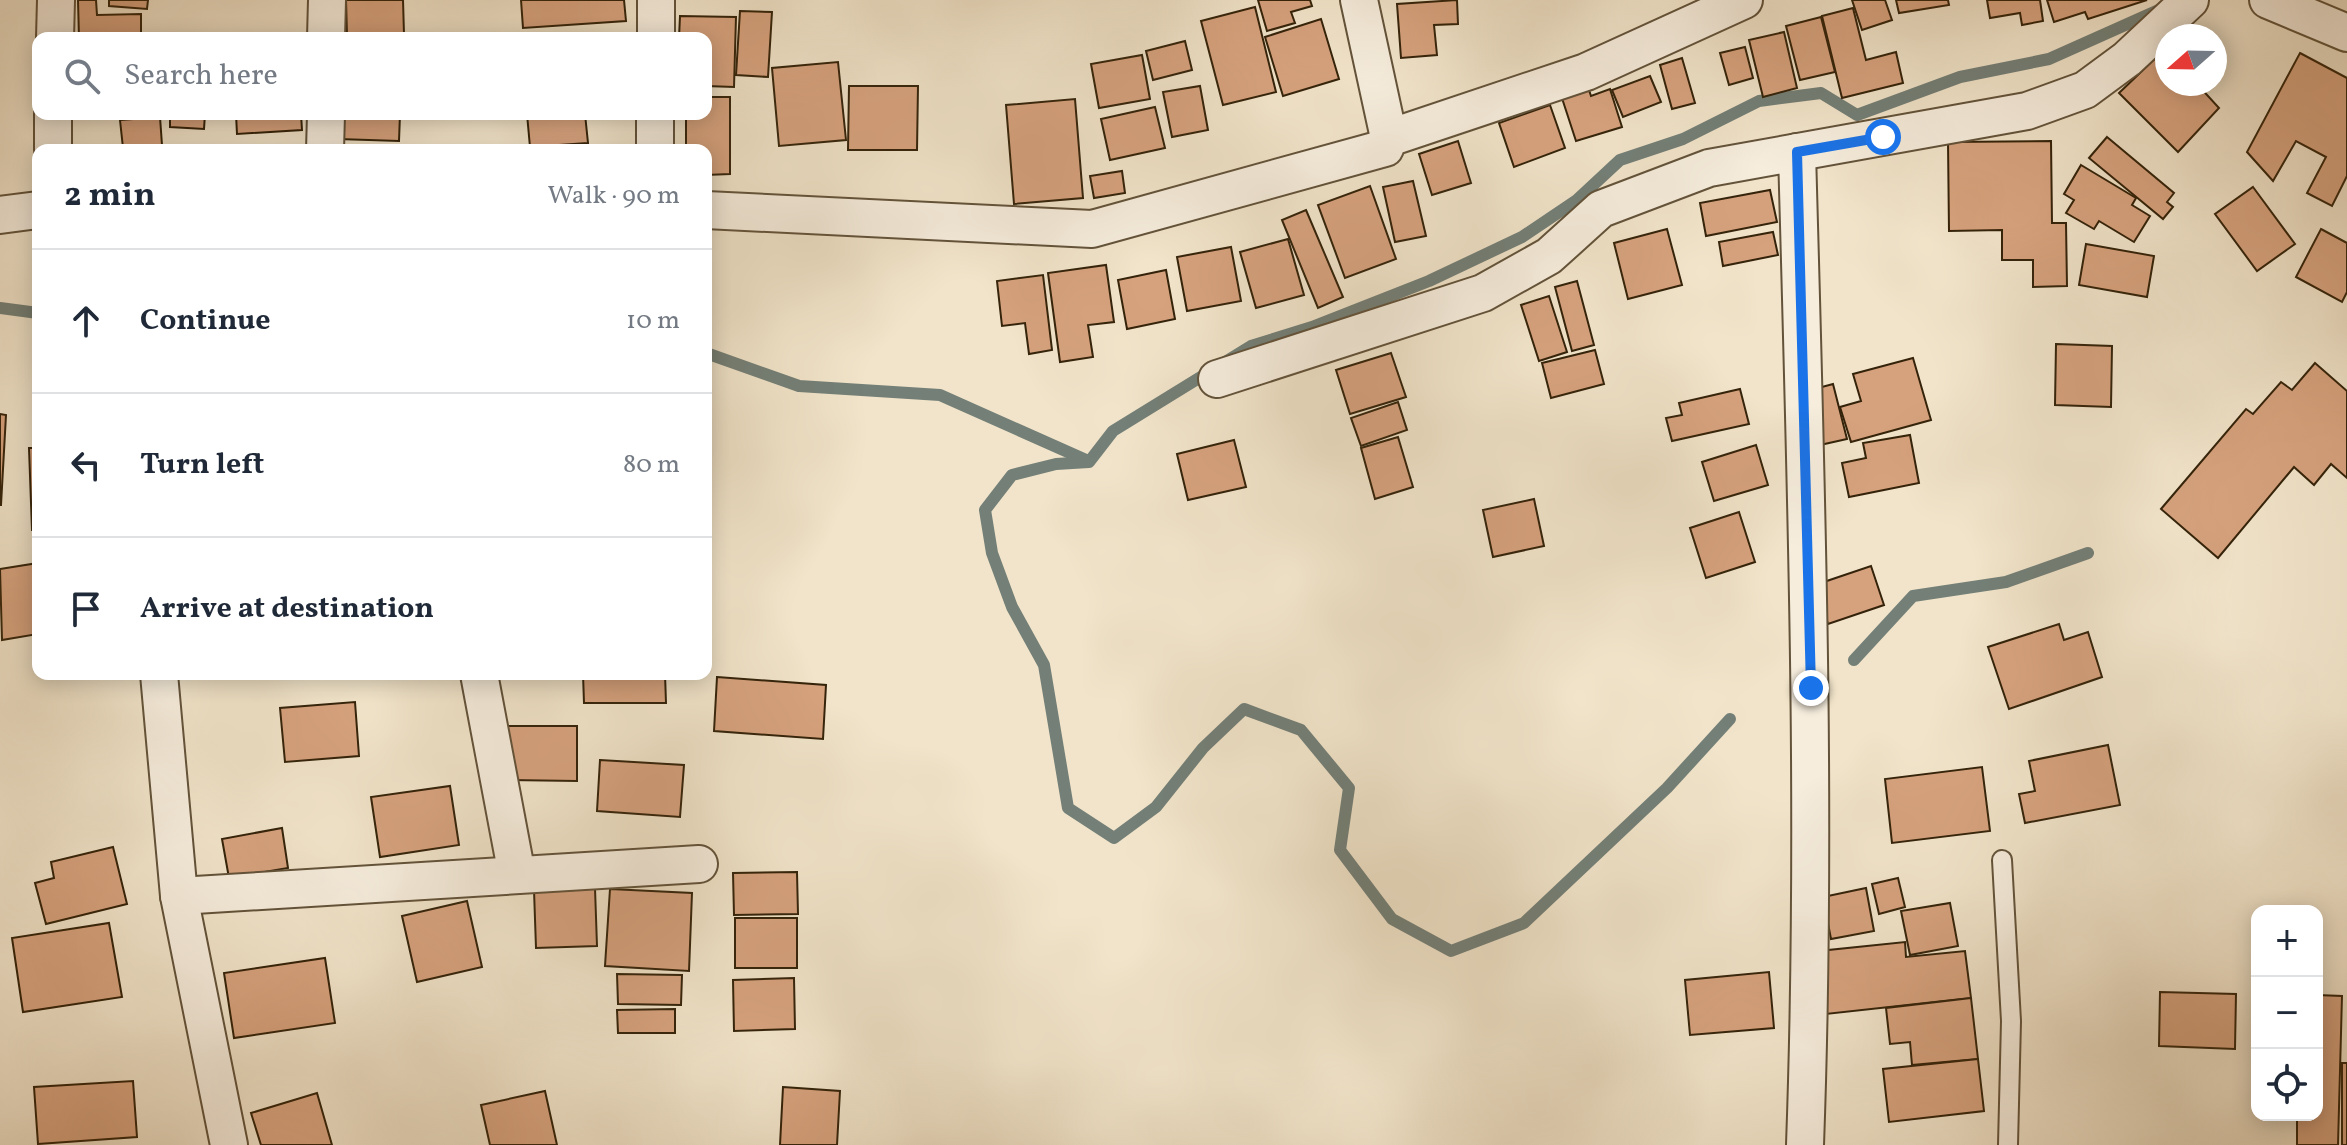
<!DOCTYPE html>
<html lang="en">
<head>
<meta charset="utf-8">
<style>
  :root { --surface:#fff; --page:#f6f6f7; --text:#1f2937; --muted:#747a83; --line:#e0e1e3 }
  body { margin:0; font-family:Vollkorn,serif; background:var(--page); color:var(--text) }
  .controls { position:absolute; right:24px; bottom:24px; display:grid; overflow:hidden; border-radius:16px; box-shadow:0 4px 20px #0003 }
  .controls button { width:72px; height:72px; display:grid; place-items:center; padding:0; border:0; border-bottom:2px solid var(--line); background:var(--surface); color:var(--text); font:40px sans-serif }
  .compass { position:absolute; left:2155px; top:24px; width:72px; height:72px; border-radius:50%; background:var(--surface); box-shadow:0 4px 20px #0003; rotate:250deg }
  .stop { position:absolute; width:24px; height:24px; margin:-18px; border:6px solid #1a73e8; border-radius:50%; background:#fff }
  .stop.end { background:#1a73e8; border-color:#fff; box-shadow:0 2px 8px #0008 }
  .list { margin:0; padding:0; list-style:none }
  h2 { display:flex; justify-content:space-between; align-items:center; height:104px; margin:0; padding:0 32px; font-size:34px }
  h2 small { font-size:26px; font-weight:400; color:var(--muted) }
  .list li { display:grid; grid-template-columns:52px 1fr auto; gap:24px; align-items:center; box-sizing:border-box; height:144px; padding:0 32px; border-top:2px solid var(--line) }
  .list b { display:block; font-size:30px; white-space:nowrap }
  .list em { font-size:26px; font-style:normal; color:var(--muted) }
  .icon { flex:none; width:44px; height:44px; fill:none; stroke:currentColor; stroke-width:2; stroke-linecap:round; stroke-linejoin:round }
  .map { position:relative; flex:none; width:2347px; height:1145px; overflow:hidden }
  .search { position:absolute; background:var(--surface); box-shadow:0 4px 20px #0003; left:32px; top:32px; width:680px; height:88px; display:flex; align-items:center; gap:20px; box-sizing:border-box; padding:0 28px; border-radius:16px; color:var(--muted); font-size:30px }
  .panel { position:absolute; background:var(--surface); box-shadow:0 4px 20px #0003; left:32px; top:144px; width:680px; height:536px; border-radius:16px }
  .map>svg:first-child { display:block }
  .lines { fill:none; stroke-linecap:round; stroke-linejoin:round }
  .stream { stroke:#737f77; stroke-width:12 }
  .building { fill:#d6a27e; stroke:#34230a; stroke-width:2 }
  .lane-casing { stroke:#63533a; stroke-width:22 }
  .street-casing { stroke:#63533a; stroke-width:40 }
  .lane { stroke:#f6eddd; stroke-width:18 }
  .street { stroke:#f6eddd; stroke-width:36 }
  .route { stroke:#1a73e8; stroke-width:10 }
</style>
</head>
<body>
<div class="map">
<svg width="2347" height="1145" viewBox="0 0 2347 1145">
  <rect width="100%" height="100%" fill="#f1e4ca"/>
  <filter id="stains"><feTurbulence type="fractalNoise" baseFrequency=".0025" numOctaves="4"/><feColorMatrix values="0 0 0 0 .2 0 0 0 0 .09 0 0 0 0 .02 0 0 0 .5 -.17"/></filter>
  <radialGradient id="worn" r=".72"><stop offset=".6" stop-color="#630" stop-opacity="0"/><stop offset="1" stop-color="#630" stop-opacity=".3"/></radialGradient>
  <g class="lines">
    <g class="stream">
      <path d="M0 308 38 313"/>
      <path d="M706 353 799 386 940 395 1086 460"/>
      <path d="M1854 660 1913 596 2006 582 2088 553"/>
      <path d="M1730 719 1667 788 1524 923 1451 951 1392 919 1340 850 1349 788 1301 730 1244 709 1203 748 1156 807 1114 838 1068 808 1044 665 1012 607 992 553 985 510 1012 475 1056 464 1089 462 1113 431 1251 346 1312 327 1429 281 1522 237 1577 200 1620 160 1683 139 1759 101 1821 93 1857 115 1960 77 2049 59 2161 9"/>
    </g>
  </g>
  <g class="building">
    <path d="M78 0H96L97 15 141 14V38H79Z"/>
    <path d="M109 0H148L147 9 109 6Z"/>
    <path d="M346 0H403L404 34 347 36Z"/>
    <path d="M521 0H624L626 21 523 28Z"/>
    <path d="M1258 0H1310L1312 6 1291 12 1295 23 1267 31Z"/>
    <path d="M1457 0 1458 24 1434 25 1437 55 1401 58 1397 4Z"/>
    <path d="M1852 0H1885L1892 20 1862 30Z"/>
    <path d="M1896 0H1948L1949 5 1899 13Z"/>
    <path d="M1987 0H2040L2043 21 2022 25 2020 13 1990 18Z"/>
    <path d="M2047 0H2147L2088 19 2085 12 2054 22Z"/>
    <path d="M1255 7 1276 92 1223 105 1201 21Z"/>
    <path d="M1853 8 1866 60 1896 52 1903 83 1842 98 1822 16Z"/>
    <path d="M740 11 772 12 768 77 736 75Z"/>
    <path d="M680 16 736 17 734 87 706 86V38H679Z"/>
    <path d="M1821 17 1835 72 1800 80 1786 26Z"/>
    <path d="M1321 19 1339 79 1283 96 1265 37Z"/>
    <path d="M1784 32 1797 88 1763 97 1749 40Z"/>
    <path d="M1185 41 1192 70 1153 80 1146 51Z"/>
    <path d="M1745 47 1753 78 1729 85 1720 53Z"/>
    <path d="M2164 50 2167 84H2197L2219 108 2178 152 2119 93Z"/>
    <path d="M2300 53 2347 78V176L2332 206 2307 193 2326 157 2296 141 2273 181 2247 152Z"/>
    <path d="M1142 55 1150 99 1099 108 1091 64Z"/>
    <path d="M1682 58 1695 103 1672 109 1660 65Z"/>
    <path d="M838 62 846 140 779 146 772 68Z"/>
    <path d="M1650 76 1661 102 1623 117 1612 90Z"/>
    <path d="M1586 81 1591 96 1610 89 1622 127 1576 141 1559 89Z"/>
    <path d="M849 86H918L917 150H848Z"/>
    <path d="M1200 86 1208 130 1172 137 1163 92Z"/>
    <path d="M706 97H730V174L706 175V150H686V114H706Z"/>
    <path d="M1075 99 1083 198 1014 204 1006 105Z"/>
    <path d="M1550 105 1565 148 1514 167 1499 123Z"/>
    <path d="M1155 107 1165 148 1110 160 1101 119Z"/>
    <path d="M170 114H205L204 129 170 127Z"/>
    <path d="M236 114H301L302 130 237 134Z"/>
    <path d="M339 114H400L399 141 338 139Z"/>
    <path d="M527 114H585L588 143 530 147Z"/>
    <path d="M160 117 162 145 123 148 120 120Z"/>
    <path d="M2107 137 2174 193 2167 202 2173 207 2163 219 2089 158Z"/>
    <path d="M1458 141 1471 183 1432 195 1419 154Z"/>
    <path d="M2051 141 2052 223H2066L2067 286 2033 287V260H2002V230L1949 231 1948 142Z"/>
    <path d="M2081 165 2136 198 2132 205 2150 216 2134 242 2099 221 2094 229 2066 213 2074 200 2064 194Z"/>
    <path d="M1122 171 1125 193 1094 198 1090 176Z"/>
    <path d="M1413 181 1426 236 1395 242 1383 187Z"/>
    <path d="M1370 186 1396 259 1345 278 1318 205Z"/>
    <path d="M2253 187 2295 244 2257 271 2215 214Z"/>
    <path d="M1770 190 1777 222 1706 236 1700 203Z"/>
    <path d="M1306 210 1343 297 1318 308 1282 220Z"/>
    <path d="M1667 229 1682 285 1628 299 1614 243Z"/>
    <path d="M2321 229 2347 243V292L2342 302 2296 277Z"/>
    <path d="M1773 232 1778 255 1723 266 1719 242Z"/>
    <path d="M1288 239 1304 295 1256 308 1240 252Z"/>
    <path d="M2086 244 2154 256 2147 297 2079 285Z"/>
    <path d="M1231 247 1241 301 1187 311 1177 257Z"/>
    <path d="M1106 265 1114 322 1088 325 1093 357 1060 362 1048 273Z"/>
    <path d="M1166 270 1175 319 1127 329 1118 280Z"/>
    <path d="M1043 275 1052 350 1029 354 1025 323 1002 326 997 281Z"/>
    <path d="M1577 281 1594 345 1572 351 1555 287Z"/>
    <path d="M1549 296 1567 352 1539 361 1521 305Z"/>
    <path d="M2056 344 2112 346 2111 407 2055 405Z"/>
    <path d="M1595 350 1604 384 1551 398 1542 363Z"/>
    <path d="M1391 353 1406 397 1350 414 1336 370Z"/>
    <path d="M1913 358 1931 420 1851 442 1840 407 1861 401 1853 374Z"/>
    <path d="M2315 363 2347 391V478L2331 464 2314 485 2294 467 2218 558 2161 509 2246 409 2253 414 2281 382 2292 390Z"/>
    <path d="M1833 384 1847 439 1820 445 1807 391Z"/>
    <path d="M1740 389 1749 424 1672 441 1666 418 1682 415 1679 403Z"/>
    <path d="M1398 402 1407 430 1361 446 1351 418Z"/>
    <path d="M0 414 6 415 1 505H0Z"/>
    <path d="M1910 435 1919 483 1849 497 1842 463 1866 458 1863 443Z"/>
    <path d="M1398 437 1413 487 1375 499 1361 448Z"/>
    <path d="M1234 440 1246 487 1188 500 1177 454Z"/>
    <path d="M1756 445 1768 485 1714 501 1702 462Z"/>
    <path d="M29 448H38V530H32Z"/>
    <path d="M1534 499 1544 546 1493 557 1483 510Z"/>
    <path d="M1739 512 1755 562 1706 578 1690 528Z"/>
    <path d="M38 563V634L2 640 0 569Z"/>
    <path d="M1871 566 1884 605 1828 624 1815 585Z"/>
    <path d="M2059 624 2064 640 2088 632 2102 677 2009 709 1988 647Z"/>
    <path d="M583 674H665L666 703H584Z"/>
    <path d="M717 677 826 685 823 739 714 731Z"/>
    <path d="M355 702 359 756 285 762 280 708Z"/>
    <path d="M507 726H577V781L507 780Z"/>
    <path d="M2108 745 2120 805 2025 823 2019 794 2035 791 2029 761Z"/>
    <path d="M600 760 684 765 680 817 597 811Z"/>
    <path d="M1982 767 1990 831 1892 843 1885 779Z"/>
    <path d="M450 786 459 845 380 857 371 797Z"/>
    <path d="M282 828 288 868 229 878 222 839Z"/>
    <path d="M113 847 127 904 46 924 35 883 54 878 51 862Z"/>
    <path d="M797 872 798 914 734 915 733 873Z"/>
    <path d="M1898 878 1905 907 1879 914 1872 884Z"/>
    <path d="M595 888 597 946 536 948 534 890Z"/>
    <path d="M1866 888 1874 931 1831 939 1823 897Z"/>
    <path d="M610 889 692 893 689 971 605 966Z"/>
    <path d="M467 901 482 967 417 982 402 916Z"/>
    <path d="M1950 903 1958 946 1910 955 1901 911Z"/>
    <rect x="735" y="918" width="62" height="50"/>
    <path d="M109 923 122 997 23 1012 12 938Z"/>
    <path d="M1905 942 1906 957 1965 951 1971 998 1826 1014 1819 951Z"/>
    <path d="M325 958 335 1023 234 1038 224 973Z"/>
    <path d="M1769 972 1774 1028 1690 1035 1685 980Z"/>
    <path d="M617 974 682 975 681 1005 618 1004Z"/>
    <path d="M794 978 795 1029 734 1031 733 980Z"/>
    <path d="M2160 992 2236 994 2235 1049 2159 1046Z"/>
    <path d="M2317 995 2342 996 2338 1145H2297V1115H2317Z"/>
    <path d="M1971 998 1978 1059 1912 1065 1910 1042 1890 1044 1886 1008Z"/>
    <path d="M675 1009V1033H618L617 1010Z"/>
    <path d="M1978 1059 1984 1111 1889 1122 1883 1069Z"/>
    <rect x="2342" y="1063" width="5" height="82"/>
    <path d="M133 1081 137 1137 38 1144 34 1087Z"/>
    <path d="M783 1087 840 1091 837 1145H780Z"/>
    <path d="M545 1091 557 1145H490L481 1105Z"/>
    <path d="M317 1093 332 1145H261L251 1113Z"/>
  </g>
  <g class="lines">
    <g class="lane-casing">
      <path id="lane" d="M2002 860 2011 1021 2008 1145"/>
    </g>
    <g class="street-casing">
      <g id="street">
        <path d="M1359 0 1389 138"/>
        <path d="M2268 0 2347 33"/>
        <path d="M55 38 56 0"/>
        <path d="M326 38 327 0"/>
        <path d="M656 38V0"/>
        <path d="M53 150V114"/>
        <path d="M325 150 326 114"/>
        <path d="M655 150V114"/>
        <path d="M1797 152C1806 483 1817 814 1805 1145"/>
        <path d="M706 210 1092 229 1385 148 1389 138 1586 72 1744 0"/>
        <path d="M0 215 38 210"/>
        <path d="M1217 379 1483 293 1549 256 1601 209 1709 168 2027 111 2085 90 2127 59 2190 0"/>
        <path d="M159 674 179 896 229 1145"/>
        <path d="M479 674 517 875"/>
        <path d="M179 896 699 864"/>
      </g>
    </g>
    <use href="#lane" class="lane"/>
    <use href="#street" class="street"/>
  </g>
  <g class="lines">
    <path class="route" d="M1811 688 1797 152 1883 137"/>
  </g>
  <rect width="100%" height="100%" filter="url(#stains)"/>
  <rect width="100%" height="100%" fill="url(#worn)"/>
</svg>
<div class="controls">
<button>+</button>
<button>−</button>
<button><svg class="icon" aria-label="locate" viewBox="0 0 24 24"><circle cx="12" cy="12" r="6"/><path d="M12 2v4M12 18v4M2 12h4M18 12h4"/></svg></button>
</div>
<svg class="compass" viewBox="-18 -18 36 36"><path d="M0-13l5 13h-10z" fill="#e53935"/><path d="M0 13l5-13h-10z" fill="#747a83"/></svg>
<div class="stop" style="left:1883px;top:137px"></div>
<div class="stop end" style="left:1811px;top:688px"></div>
<div class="search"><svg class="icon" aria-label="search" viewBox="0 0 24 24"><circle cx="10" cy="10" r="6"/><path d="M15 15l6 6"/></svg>Search here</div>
<section class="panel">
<h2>2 min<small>Walk · 90 m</small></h2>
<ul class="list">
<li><svg class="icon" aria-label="ahead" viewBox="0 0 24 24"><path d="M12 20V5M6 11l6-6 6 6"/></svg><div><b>Continue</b></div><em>10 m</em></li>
<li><svg class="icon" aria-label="left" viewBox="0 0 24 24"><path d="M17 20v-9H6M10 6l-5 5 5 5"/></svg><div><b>Turn left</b></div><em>80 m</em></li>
<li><svg class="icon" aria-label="arrive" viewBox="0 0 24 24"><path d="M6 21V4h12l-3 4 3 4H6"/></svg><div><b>Arrive at destination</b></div></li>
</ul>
</section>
</div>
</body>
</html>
